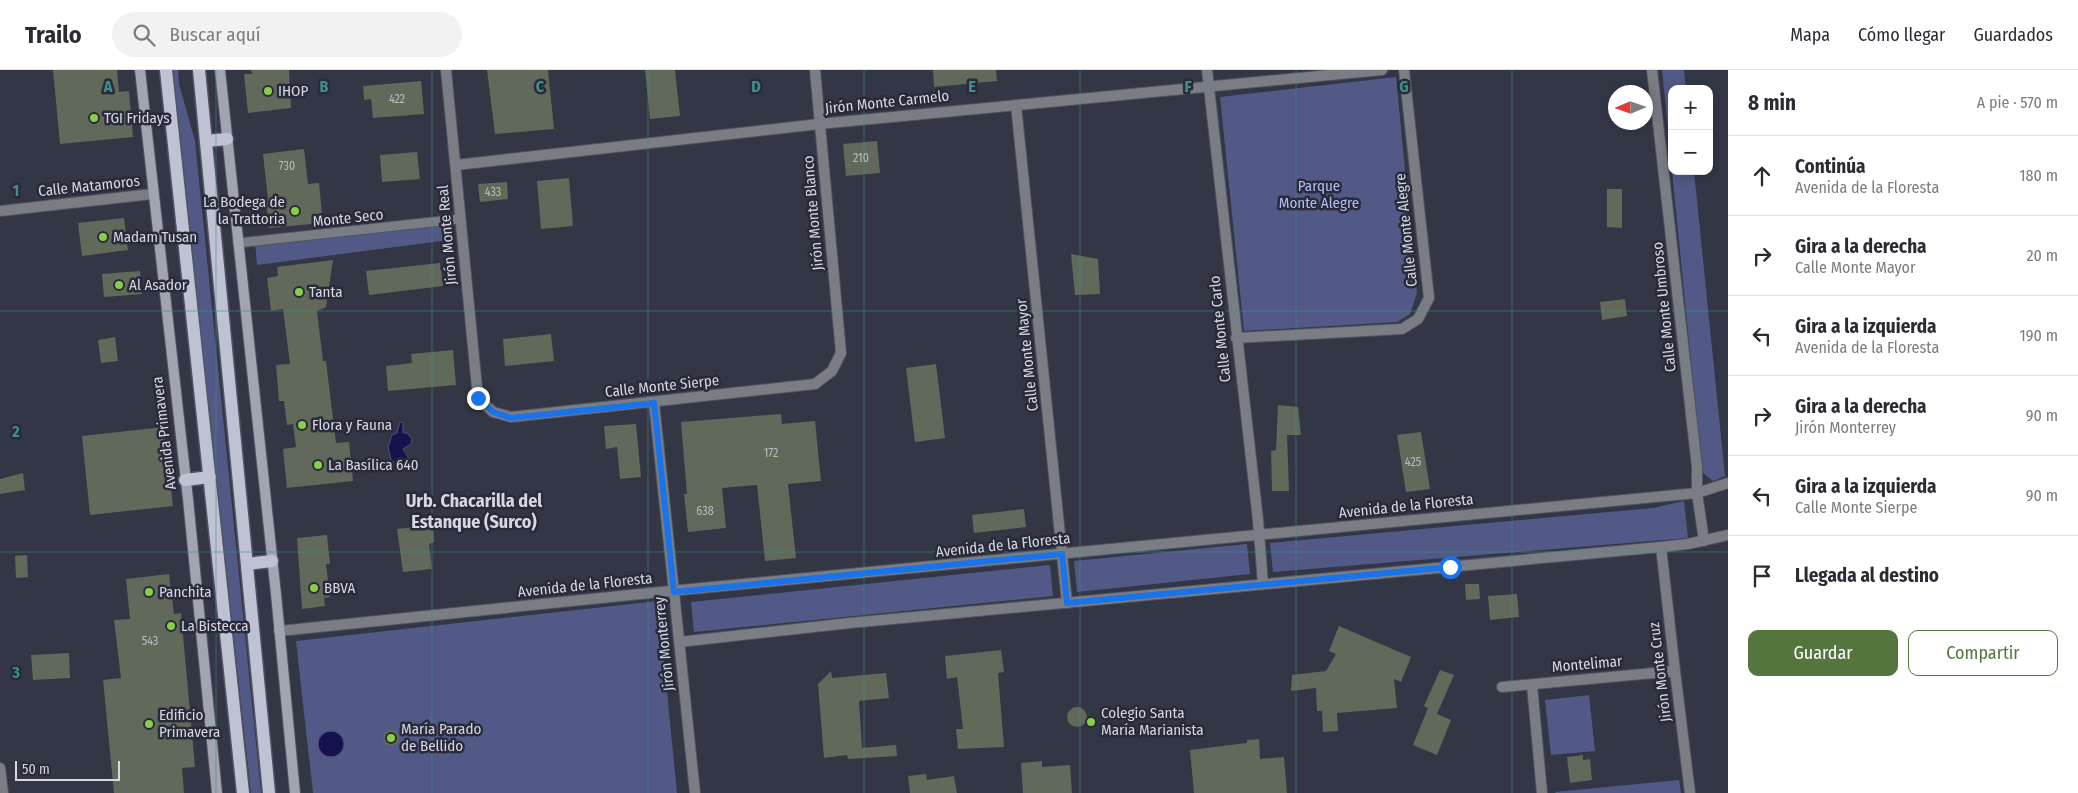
<!DOCTYPE html>
<html lang="es">
<head>
<meta charset="utf-8">
<style>
  :root { --surface:#fff; --page:#f2f2f3; --text:#2b2b33; --muted:#7c7c81; --line:#e1e1e2; --accent:#54753d }
  body { margin:0; font-family:"Fira Sans Condensed",sans-serif; background:var(--page); color:var(--text) }
  .controls { position:absolute; right:15px; top:15px; display:grid; overflow:hidden; border-radius:10px; box-shadow:0 2px 12px #0003 }
  .controls button { width:45px; height:45px; display:grid; place-items:center; padding:0; border:0; border-bottom:1px solid var(--line); background:var(--surface); color:var(--text); font:25px sans-serif }
  .compass { position:absolute; left:1608px; top:15px; width:45px; height:45px; border-radius:50%; background:var(--surface); box-shadow:0 2px 12px #0003; rotate:268deg }
  .scale { position:absolute; left:15px; bottom:12px; width:105px; box-sizing:border-box; padding-left:5px; border:2px solid #d5d7e1; border-top:0; font-size:14px; line-height:18px; white-space:nowrap; color:#d5d7e1; -webkit-text-stroke:4px #292b3a; paint-order:stroke }
  .stop { position:absolute; width:15px; height:15px; margin:-11px; border:4px solid #1a73e8; border-radius:50%; background:#fff }
  .stop.end { background:#1a73e8; border-color:#fff; box-shadow:0 1px 5px #0008 }
  .list { margin:0; padding:0; list-style:none }
  h2 { display:flex; justify-content:space-between; align-items:center; height:65px; margin:0; padding:0 20px; font-size:21px }
  h2 small { font-size:16px; font-weight:400; color:var(--muted) }
  .list li { display:grid; grid-template-columns:32px 1fr auto; gap:15px; align-items:center; box-sizing:border-box; height:80px; padding:0 20px; border-top:1px solid var(--line) }
  .list b { display:block; font-size:19px; white-space:nowrap }
  .list p { margin:0; font-size:16px; white-space:nowrap; color:var(--muted) }
  .list em { font-size:16px; font-style:normal; color:var(--muted) }
  .actions { display:flex; gap:10px; padding:15px 20px }
  .actions a { flex:1; padding:11px 0; border:1px solid var(--accent); border-radius:10px; text-align:center; font-size:18px; color:var(--accent) }
  .actions .main { background:var(--accent); color:#fff }
  .icon { flex:none; width:28px; height:28px; fill:none; stroke:currentColor; stroke-width:2; stroke-linecap:round; stroke-linejoin:round }
  .map { position:relative; flex:none; width:1728px; height:723px; overflow:hidden }
  header { display:flex; align-items:center; gap:30px; box-sizing:border-box; height:70px; padding:0 25px; background:var(--surface); border-bottom:1px solid var(--line) }
  header strong { font-size:24px }
  nav { display:flex; gap:28px; margin-inline-start:auto; font-size:18px }
  .search { width:350px; height:45px; background:var(--page); display:flex; align-items:center; gap:12px; box-sizing:border-box; padding:0 18px; border-radius:28px; color:var(--muted); font-size:19px }
  main { display:flex }
  aside { flex:1; background:var(--surface) }
  .map>svg:first-child { display:block }
  .green { fill:#525987 }
  .water { fill:#15134e; stroke:#4f4e7a }
  .building { fill:#60695a }
  .lines { fill:none; stroke-linecap:round; stroke-linejoin:round }
  .pedestrian-casing { stroke:#505361; stroke-width:11 }
  .minor-casing { stroke:#505361; stroke-width:12 }
  .tertiary-casing { stroke:#505361; stroke-width:12 }
  .secondary-casing { stroke:#505361; stroke-width:12 }
  .primary-casing { stroke:#505361; stroke-width:15 }
  .pedestrian { stroke:#7b7d85; stroke-width:9 }
  .minor { stroke:#7b7d85; stroke-width:10 }
  .tertiary { stroke:#7b7d85; stroke-width:10 }
  .secondary { stroke:#a1a4b1; stroke-width:10 }
  .primary { stroke:#bfc2d2; stroke-width:12 }
  .route { stroke:#1a73e8; stroke-width:6 }
  .grid { fill:none; stroke:#408e8b; stroke-width:1; stroke-opacity:0.55 }
  .poi-dot { fill:#87cf4a; stroke:#292b3a; stroke-width:2 }
  .labels { text-anchor:middle; dominant-baseline:central; stroke-width:5; stroke-linejoin:round; paint-order:stroke }
  .number-label { font-size:12px; fill:#b8bcbf }
  .poi-label { font-size:15px; fill:#d5d7e1; stroke:#292b3a; text-anchor:start }
  .street-label { font-size:15px; fill:#d5d7e1; stroke:#292b3a }
  .park-label { font-size:15px; fill:#b2bdf5; stroke:#292b3a }
  .quarter-label { font-size:18px; font-weight:bold; fill:#d5d7e1; stroke:#292b3a }
  .grid-label { font-size:16px; text-anchor:middle; font-weight:bold; fill:#408e8b; stroke:#292b3a; stroke-width:5; stroke-linejoin:round; paint-order:stroke }
</style>
</head>
<body>
<header>
<strong>Trailo</strong>
<div class="search"><svg class="icon" aria-label="search" viewBox="0 0 24 24"><circle cx="10" cy="10" r="6"/><path d="M15 15l6 6"/></svg>Buscar aquí</div>
<nav><a>Mapa</a><a>Cómo llegar</a><a>Guardados</a></nav>
</header>
<main>
<div class="map">
<svg width="1728" height="723" viewBox="0 0 1728 723">
  <rect width="100%" height="100%" fill="#333645"/>
  <g class="green">
    <path d="M171 0H178L179 14 195 71 261 723H251Z"/>
    <path d="M1662 0H1684L1686 19H1672V98Z"/>
    <path d="M1396 7 1417 223 1410 244 1397 252 1244 261 1220 27Z"/>
    <path d="M1672 101H1694L1725 406 1713 411 1702 402Z"/>
    <path d="M446 147 449 170 257 195 255 171Z"/>
    <path d="M1684 431 1688 468 1273 502 1270 473 1653 438Z"/>
    <path d="M1247 474 1250 504 1077 522 1074 491Z"/>
    <path d="M1050 495 1053 526 694 562 691 532Z"/>
    <path d="M658 531 677 723H313L296 571Z"/>
    <path d="M1589 625 1595 681 1551 685 1545 630Z"/>
    <path d="M1679 710 1681 723H1556L1555 722Z"/>
  </g>
  <g class="water">
    <path d="M400 352 403 353V363H407L412 369 411 374 403 379 411 392 400 395 391 390 388 377 392 365 397 363Z"/>
    <circle cx="331" cy="674" r="13"/>
  </g>
  <g class="building">
    <path d="M53 0H117L119 22 129 21 133 67 60 74Z"/>
    <path d="M251 0H289L291 38 248 43 244 4H252Z"/>
    <path d="M487 0H548L554 59 495 64Z"/>
    <path d="M645 0H675L680 46 650 49Z"/>
    <path d="M933 0H996L997 11 934 17Z"/>
    <path d="M421 11 424 44 373 48 371 29 364 30 363 16Z"/>
    <path d="M877 71 880 103 846 106 843 74Z"/>
    <path d="M304 79 308 114 319 113 323 153 269 158 266 129H268L263 84Z"/>
    <path d="M417 82 420 109 382 112 380 85Z"/>
    <path d="M569 108 573 156 541 159 537 111Z"/>
    <path d="M507 112 508 129 480 132 478 114Z"/>
    <path d="M1607 119H1622V158L1607 157Z"/>
    <path d="M124 148 128 180 82 186 78 153Z"/>
    <path d="M1071 184 1098 189 1100 224 1075 225Z"/>
    <path d="M333 190 326 237 317 241 323 291H326L336 373 349 372 353 411 287 418 283 379 296 377 293 354 287 355 284 331H279L276 295 290 294 283 239 271 241 267 208 278 206 277 197Z"/>
    <path d="M440 193 443 216 369 225 366 201Z"/>
    <path d="M140 201 142 224 104 227 102 204Z"/>
    <path d="M1625 229 1627 246 1602 250 1600 232Z"/>
    <path d="M551 264 554 291 505 296 503 269Z"/>
    <path d="M115 267 118 291 101 293 98 270Z"/>
    <path d="M453 280 456 315 388 321 386 296 412 293 411 284Z"/>
    <path d="M936 294 945 368 915 372 906 298Z"/>
    <path d="M1278 335 1298 337 1301 365H1287L1289 421H1272L1271 381 1276 380Z"/>
    <path d="M781 344 782 354 815 351 821 411 788 414 796 488 765 491 757 415 722 418 726 458 688 462 684 424H687L681 352Z"/>
    <path d="M636 354 641 407 620 409 617 377 606 379 604 356Z"/>
    <path d="M164 357 173 436 90 445 82 366Z"/>
    <path d="M1421 362 1430 419 1406 422 1397 365Z"/>
    <path d="M23 403 25 420 0 424V409Z"/>
    <path d="M1024 439 1026 457 974 463 972 445Z"/>
    <path d="M433 455 434 472 429 474 432 499 403 502 397 459Z"/>
    <path d="M327 465 330 494H326L330 527 324 528 325 536 302 539 297 468Z"/>
    <path d="M27 485 28 507 16 508 15 486Z"/>
    <path d="M169 504 174 544 181 543 195 697 182 698 184 723H114L103 610 121 608 114 550 130 549 126 509Z"/>
    <path d="M1465 514H1479L1480 529 1466 530Z"/>
    <path d="M1517 524 1519 547 1490 550 1488 526Z"/>
    <path d="M1339 556 1411 587 1401 612 1394 609 1397 638 1337 643 1338 661 1323 662 1322 641H1317L1316 618 1291 621 1292 605 1326 601 1336 584 1329 581Z"/>
    <path d="M1001 580 1004 602 998 603 1004 677 958 679 956 659H963L957 607 947 609 945 586Z"/>
    <path d="M69 583 70 608 33 610 31 585Z"/>
    <path d="M1440 600 1454 605 1437 644 1451 650 1437 685 1413 675 1428 638 1424 636Z"/>
    <path d="M831 601 832 608 886 603 889 628 859 631 862 678 896 675 897 686 848 689 847 685 824 688 818 614Z"/>
    <circle cx="1077" cy="647" r="10"/>
    <circle cx="391" cy="668" r="8"/>
    <path d="M1259 669 1260 689 1284 687 1287 723H1194L1190 680 1247 673V670Z"/>
    <path d="M1583 685V690L1590 689 1592 710 1570 713 1567 687Z"/>
    <path d="M1042 691V697L1070 695 1072 723H1023L1021 693Z"/>
    <path d="M926 704 927 710 954 706 957 723H910L908 706Z"/>
  </g>
  <g class="lines">
    <g class="pedestrian-casing">
      <path id="pedestrian" d="M238 173 460 149"/>
    </g>
    <g class="minor-casing">
      <g id="minor">
        <path d="M446 0 478 328 493 342 511 347 815 314 832 301 841 283 815 0"/>
        <path d="M1207 0 1258 450 1263 514"/>
        <path d="M1652 0 1697 397V423L1704 471"/>
        <path d="M1016 35 1067 533"/>
        <path d="M456 95 819 54 1382 0"/>
        <path d="M0 141 152 124"/>
        <path d="M1236 268 1402 259 1418 249 1429 228 1404 0"/>
        <path d="M654 333 674 522"/>
        <path d="M1661 477 1675 601 1690 723"/>
        <path d="M1532 615 1542 723"/>
        <path d="M1502 617 1675 601"/>
        <path d="M0 698 3 723"/>
      </g>
    </g>
    <g class="tertiary-casing">
      <g id="tertiary">
        <path d="M674 522 695 723"/>
        <path d="M279 561 660 522 1697 423 1728 413"/>
        <path d="M679 572 850 553 1661 477 1688 474 1728 465"/>
      </g>
    </g>
    <g class="secondary-casing">
      <g id="secondary">
        <path d="M140 0 188 429 217 723"/>
        <path d="M220 0 276 524 295 723"/>
      </g>
    </g>
    <g class="primary-casing">
      <g id="primary">
        <path d="M166 0 243 723"/>
        <path d="M199 0 269 723"/>
        <path d="M206 71 227 69"/>
        <path d="M185 410 210 407"/>
        <path d="M247 494 272 491"/>
      </g>
    </g>
    <use href="#pedestrian" class="pedestrian"/>
    <use href="#minor" class="minor"/>
    <use href="#tertiary" class="tertiary"/>
    <use href="#secondary" class="secondary"/>
    <use href="#primary" class="primary"/>
  </g>
  <g class="lines">
    <path class="route" d="M478 328 493 342 511 348 654 333 674 522 1062 484 1067 533 1450 497"/>
  </g>
  <path class="grid" d="M216 0V723M432 0V723M648 0V723M864 0V723M1080 0V723M1296 0V723M1512 0V723M0 241H1728M0 482H1728"/>
  <g class="poi-dot">
    <circle cx="268" cy="21" r="5"/>
    <circle cx="94" cy="48" r="5"/>
    <circle cx="295" cy="141" r="5"/>
    <circle cx="103" cy="167" r="5"/>
    <circle cx="119" cy="215" r="5"/>
    <circle cx="299" cy="222" r="5"/>
    <circle cx="302" cy="355" r="5"/>
    <circle cx="318" cy="395" r="5"/>
    <circle cx="314" cy="518" r="5"/>
    <circle cx="149" cy="522" r="5"/>
    <circle cx="171" cy="556" r="5"/>
    <circle cx="1091" cy="652" r="5"/>
    <circle cx="149" cy="654" r="5"/>
    <circle cx="391" cy="668" r="5"/>
  </g>
  <g class="labels">
    <g class="number-label">
      <text x="397" y="29">422</text>
      <text x="861" y="88">210</text>
      <text x="287" y="96">730</text>
      <text x="493" y="122">433</text>
      <text x="771" y="383">172</text>
      <text x="1413" y="392">425</text>
      <text x="705" y="441">638</text>
      <text x="150" y="571">543</text>
    </g>
    <g class="poi-label">
      <text x="278" y="21">IHOP</text>
      <text x="104" y="48">TGI Fridays</text>
      <text x="285" y="132" text-anchor="end">La Bodega de<tspan x="285" dy="17">la Trattoria</tspan></text>
      <text x="113" y="167">Madam Tusan</text>
      <text x="129" y="215">Al Asador</text>
      <text x="309" y="222">Tanta</text>
      <text x="312" y="355">Flora y Fauna</text>
      <text x="328" y="395">La Basílica 640</text>
      <text x="324" y="518">BBVA</text>
      <text x="159" y="522">Panchita</text>
      <text x="181" y="556">La Bistecca</text>
      <text x="1101" y="643">Colegio Santa<tspan x="1101" dy="17">María Marianista</tspan></text>
      <text x="159" y="645">Edificio<tspan x="159" dy="17">Primavera</tspan></text>
      <text x="401" y="659">María Parado<tspan x="401" dy="17">de Bellido</tspan></text>
    </g>
    <g class="street-label">
      <text transform="translate(887 32) rotate(-6)">Jirón Monte Carmelo</text>
      <text transform="translate(89 116) rotate(-6)">Calle Matamoros</text>
      <text transform="translate(813 143) rotate(-95)">Jirón Monte Blanco</text>
      <text transform="translate(348 148) rotate(-6)">Monte Seco</text>
      <text transform="translate(1406 160) rotate(-96)">Calle Monte Alegre</text>
      <text transform="translate(447 165) rotate(-95)">Jirón Monte Real</text>
      <text transform="translate(1664 237) rotate(-96)">Calle Monte Umbroso</text>
      <text transform="translate(1220 259) rotate(-96)">Calle Monte Carlo</text>
      <text transform="translate(1027 285) rotate(-96)">Calle Monte Mayor</text>
      <text transform="translate(662 316) rotate(-6)">Calle Monte Sierpe</text>
      <text transform="translate(164 363) rotate(-97)">Avenida Primavera</text>
      <text transform="translate(1406 436) rotate(-6)">Avenida de la Floresta</text>
      <text transform="translate(1003 475) rotate(-6)">Avenida de la Floresta</text>
      <text transform="translate(585 515) rotate(-6)">Avenida de la Floresta</text>
      <text transform="translate(664 574) rotate(-96)">Jirón Monterrey</text>
      <text transform="translate(1587 594) rotate(-5)">Montelimar</text>
      <text transform="translate(1660 602) rotate(-97)">Jirón Monte Cruz</text>
    </g>
    <g class="park-label">
      <text x="1319" y="116">Parque<tspan x="1319" dy="17">Monte Alegre</tspan></text>
    </g>
    <g class="quarter-label">
      <text x="474" y="431">Urb. Chacarilla del<tspan x="474" dy="21">Estanque (Surco)</tspan></text>
    </g>
  </g>
  <g class="grid-label">
    <text x="108" y="22">A</text>
    <text x="324" y="22">B</text>
    <text x="540" y="22">C</text>
    <text x="756" y="22">D</text>
    <text x="972" y="22">E</text>
    <text x="1188" y="22">F</text>
    <text x="1404" y="22">G</text>
    <text x="16" y="126">1</text>
    <text x="16" y="367">2</text>
    <text x="16" y="608">3</text>
  </g>
</svg>
<div class="controls">
<button>+</button>
<button>−</button>
</div>
<svg class="compass" viewBox="-18 -18 36 36"><path d="M0-13l5 13h-10z" fill="#e53935"/><path d="M0 13l5-13h-10z" fill="#7c7c81"/></svg>
<div class="scale">50 m</div>
<div class="stop" style="left:1450px;top:497px"></div>
<div class="stop end" style="left:478px;top:328px"></div>
</div>
<aside>
<h2>8 min<small>A pie · 570 m</small></h2>
<ul class="list">
<li><svg class="icon" aria-label="ahead" viewBox="0 0 24 24"><path d="M12 20V5M6 11l6-6 6 6"/></svg><div><b>Continúa</b><p>Avenida de la Floresta</p></div><em>180 m</em></li>
<li><svg class="icon" aria-label="right" viewBox="0 0 24 24"><path d="M7 20v-9h11M14 6l5 5-5 5"/></svg><div><b>Gira a la derecha</b><p>Calle Monte Mayor</p></div><em>20 m</em></li>
<li><svg class="icon" aria-label="left" viewBox="0 0 24 24"><path d="M17 20v-9H6M10 6l-5 5 5 5"/></svg><div><b>Gira a la izquierda</b><p>Avenida de la Floresta</p></div><em>190 m</em></li>
<li><svg class="icon" aria-label="right" viewBox="0 0 24 24"><path d="M7 20v-9h11M14 6l5 5-5 5"/></svg><div><b>Gira a la derecha</b><p>Jirón Monterrey</p></div><em>90 m</em></li>
<li><svg class="icon" aria-label="left" viewBox="0 0 24 24"><path d="M17 20v-9H6M10 6l-5 5 5 5"/></svg><div><b>Gira a la izquierda</b><p>Calle Monte Sierpe</p></div><em>90 m</em></li>
<li><svg class="icon" aria-label="arrive" viewBox="0 0 24 24"><path d="M6 21V4h12l-3 4 3 4H6"/></svg><div><b>Llegada al destino</b></div></li>
</ul>
<div class="actions"><a class="main">Guardar</a><a>Compartir</a></div>
</aside>
</main>
</body>
</html>
